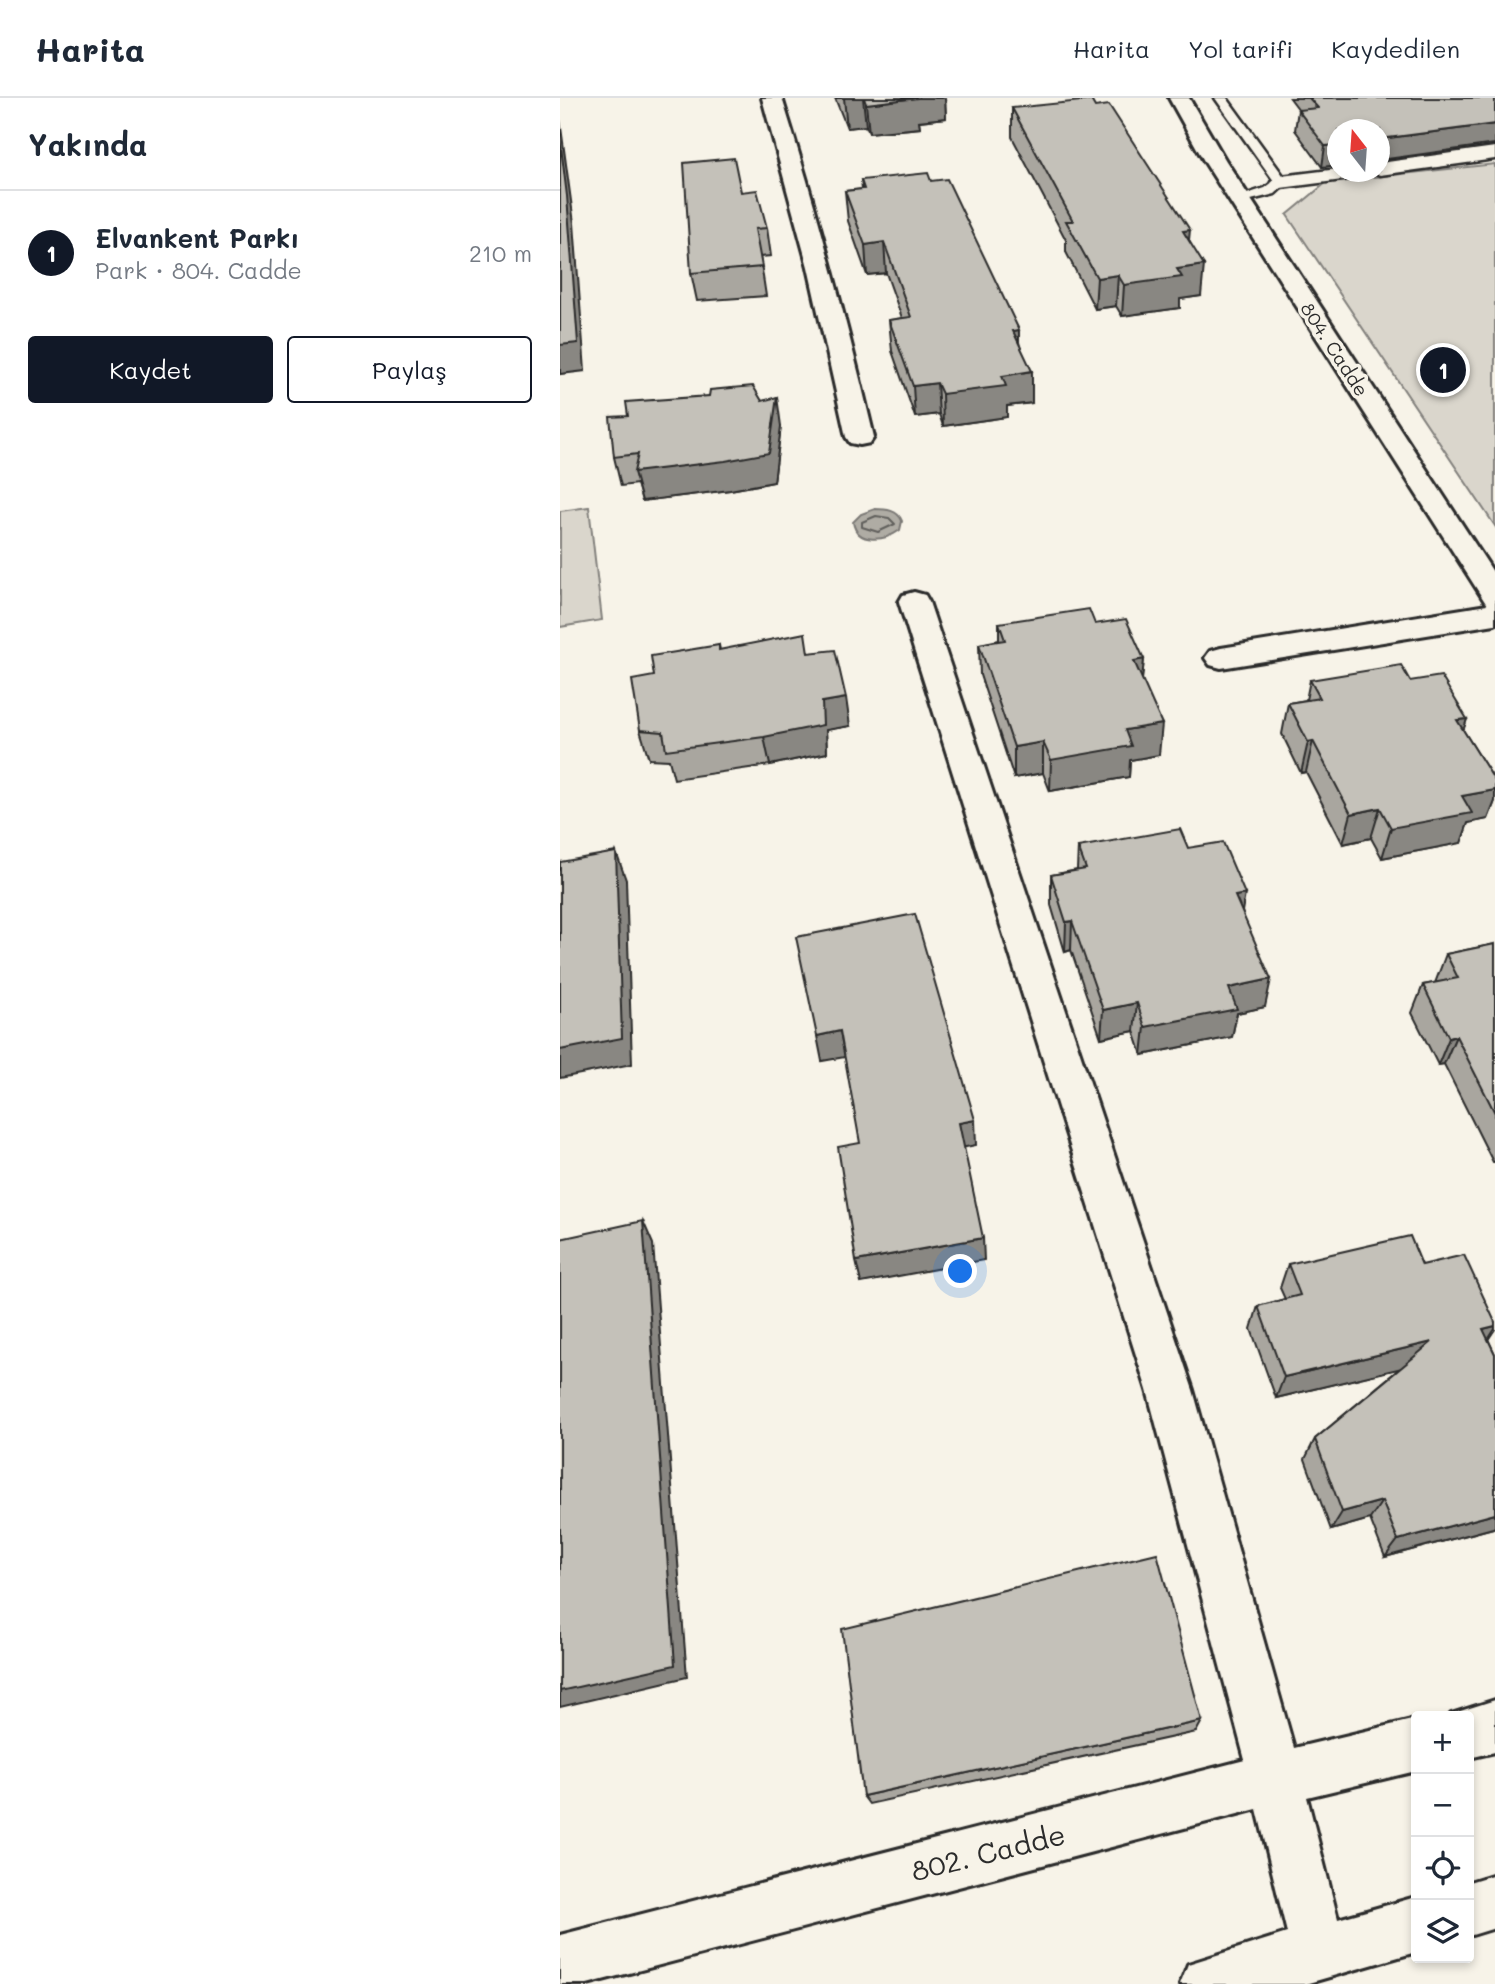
<!DOCTYPE html>
<html lang="tr">
<head>
<meta charset="utf-8">
<style>
  :root { --surface:#fff; --page:#f6f6f7; --text:#1f2937; --muted:#747a83; --line:#e0e1e3; --accent:#111827 }
  body { margin:0; font-family:Mali,sans-serif; background:var(--page); color:var(--text) }
  .controls { position:absolute; right:21px; bottom:21px; display:grid; overflow:hidden; border-radius:7px; box-shadow:0 4px 10px #0003 }
  .controls button { width:63px; height:63px; display:grid; place-items:center; padding:0; border:0; border-bottom:2px solid var(--line); background:var(--surface); color:var(--text); font:35px sans-serif }
  .compass { position:absolute; left:767px; top:21px; width:63px; height:63px; border-radius:50%; background:var(--surface); box-shadow:0 4px 10px #0003; rotate:343deg }
  .you { position:absolute; left:401px; top:1174px; width:24px; height:24px; margin:-18px; border:5px solid #fff; border-radius:50%; background:#1a73e8; box-shadow:0 0 0 10px #1a73e833 }
  .badge { display:grid; place-items:center; width:46px; height:46px; border-radius:50%; background:var(--accent); color:#fff; font-size:23px; font-weight:700 }
  .pin { position:absolute; translate:-50% -50%; border:4px solid #fff; box-shadow:0 2px 7px #0006 }
  .list { margin:0; padding:0; list-style:none }
  h2 { display:flex; justify-content:space-between; align-items:center; height:91px; margin:0; padding:0 28px; font-size:30px }
  h2 small { font-size:23px; font-weight:400; color:var(--muted) }
  .list li { display:grid; grid-template-columns:46px 1fr auto; gap:21px; align-items:center; box-sizing:border-box; height:126px; padding:0 28px; border-top:2px solid var(--line) }
  .list b { display:block; font-size:26px; white-space:nowrap }
  .list p { margin:0; font-size:23px; white-space:nowrap; color:var(--muted) }
  .list em { font-size:23px; font-style:normal; color:var(--muted) }
  .actions { display:flex; gap:14px; padding:21px 28px }
  .actions a { flex:1; padding:16px 0; border:2px solid var(--accent); border-radius:7px; text-align:center; font-size:24px; color:var(--accent) }
  .actions .main { background:var(--accent); color:#fff }
  .icon { flex:none; width:38px; height:38px; fill:none; stroke:currentColor; stroke-width:2; stroke-linecap:round; stroke-linejoin:round }
  .map { position:relative; flex:none; width:935px; height:1886px; overflow:hidden }
  header { display:flex; align-items:center; gap:42px; box-sizing:border-box; height:98px; padding:0 35px; background:var(--surface); border-bottom:2px solid var(--line) }
  header strong { font-size:33px }
  nav { display:flex; gap:38px; margin-inline-start:auto; font-size:24px }
  main { display:flex }
  aside { flex:1; background:var(--surface) }
  .map>svg:first-child { display:block }
  .green { fill:#dad6cc; stroke:#82807c; stroke-width:2 }
  .water { fill:#afaca4; stroke:#7a7874; stroke-width:2 }
  .lines { fill:none; stroke-linecap:round; stroke-linejoin:round }
  .shore { stroke:#605f5b; stroke-width:2 }
  .service-casing { stroke:#2b2b2b; stroke-width:5 }
  .pedestrian-casing { stroke:#2b2b2b; stroke-width:5 }
  .minor-casing { stroke:#2b2b2b; stroke-width:6 }
  .service { fill:#f7f3e8; fill-rule:evenodd }
  .pedestrian { fill:#f7f3e8; fill-rule:evenodd }
  .minor { fill:#f7f3e8; fill-rule:evenodd }
  .wall { fill:#a9a69f; stroke:#2b2b2b; stroke-width:2 }
  .shaded-wall { fill:#898782; stroke:#2b2b2b; stroke-width:2 }
  .building { fill:#c4c1b9; stroke:#2b2b2b; stroke-width:2 }
  .labels { text-anchor:middle; dominant-baseline:central; stroke-width:7; stroke-linejoin:round; paint-order:stroke }
  .far-street-label { font-size:19px; fill:#2b2b2b; stroke:#f7f3e8 }
  .near-street-label { font-size:28px; fill:#2b2b2b; stroke:#f7f3e8 }
</style>
</head>
<body>
<header>
<strong>Harita</strong>
<nav><a>Harita</a><a>Yol tarifi</a><a>Kaydedilen</a></nav>
</header>
<main>
<aside>
<h2>Yakında<small></small></h2>
<ul class="list">
<li><span class="badge">1</span><div><b>Elvankent Parkı</b><p>Park · 804. Cadde</p></div><em>210 m</em></li>
</ul>
<div class="actions"><a class="main">Kaydet</a><a>Paylaş</a></div>
</aside>
<div class="map">
<svg width="935" height="1886" viewBox="0 0 935 1886">
  <rect width="100%" height="100%" fill="#f7f3e8"/>
  <filter id="ink" filterUnits="userSpaceOnUse"><feTurbulence type="fractalNoise" baseFrequency=".0143" numOctaves="2"/><feDisplacementMap in="SourceGraphic" scale="14" xChannelSelector="R" yChannelSelector="G"/><feConvolveMatrix kernelMatrix="1 2 1 2 8 2 1 2 1" color-interpolation-filters="sRGB"/></filter>
  <g filter="url(#ink)">
    <g class="green">
      <path d="M935 66V428L727 117 767 84Z"/>
      <path d="M29 409 42 522 0 529V413Z"/>
    </g>
    <path class="water" d="M315 411C326 411 338 412 342 423L340 432C325 443 297 447 293 424L301 416Z"/>
    <g class="lines">
      <path class="shore" d="M316 418 329 420 335 426 318 434 302 429V424Z"/>
      <g class="service-casing">
        <path id="service" d="M655 0H667L728 84 715 96 679 105 672 101 705 90 714 83Z"/>
      </g>
      <g class="pedestrian-casing">
        <g id="pedestrian">
          <path d="M935 49V61L820 77 812 74H820V65Z"/>
          <path d="M778 71V74H808L798 80 721 90 711 84 721 78Z"/>
        </g>
      </g>
      <g class="minor-casing">
        <g id="minor">
          <path d="M202 0H222C257 112 287 225 314 339L310 345 300 347 290 345 286 339 248 169Z"/>
          <path d="M609 0H629L666 63 935 477V526L661 570 650 567 645 560 650 553 661 550 927 507 644 63Z"/>
          <path d="M354 494 365 497 369 504 633 1292 734 1650 856 1621V1673L747 1699 778 1821 856 1799V1854L745 1886H620L628 1866 727 1835 697 1711 27 1886H0V1837L685 1662 587 1292 339 504 343 497Z"/>
          <path d="M935 1602V1654L909 1660V1618H890L891 1616Z"/>
          <path d="M935 1776V1830L909 1838V1784Z"/>
        </g>
      </g>
      <use href="#service" class="service"/>
      <use href="#pedestrian" class="pedestrian"/>
      <use href="#minor" class="minor"/>
    </g>
    <g class="wall">
      <path d="M275 0H385L386 20 359 23 360 30 309 35 306 28 287 30Z"/>
      <path d="M730 0H935V47L778 32V67L762 69 735 32 738 12H739Z"/>
      <path d="M535 9 629 142 641 198 620 201V210L562 218 556 208 535 211 506 154V142L452 39V10Z"/>
      <path d="M301 82 371 83 459 232V244L472 305 447 308V319L383 328 379 316 355 319 332 253 329 222 342 220 326 175 307 177 288 123 285 93 302 91Z"/>
      <path d="M181 94 207 130 211 158 200 159 206 198 137 203 131 175Z"/>
      <path d="M149 298 202 303 221 328 214 384 170 392 82 403 77 386 61 388 54 359 68 318Z"/>
      <path d="M439 525 535 526 584 561 582 581 599 657 570 662 569 679 490 693 483 675 454 680 420 577 419 546 439 542Z"/>
      <path d="M159 547 160 552 248 555 290 628 266 632 267 655 210 667 114 681 109 662 89 661 80 632 94 578Z"/>
      <path d="M750 582 850 583 907 621 903 632 935 683V703L928 721 908 725 901 745 822 760 811 740 783 746 746 674 741 675 722 636 728 605 746 602Z"/>
      <path d="M518 749 628 750 682 813 705 909 677 915 672 939 582 957 574 933 541 940 511 852 505 854 491 807V777L517 772Z"/>
      <path d="M935 846V1064H933L884 966 878 967 852 915 863 887 875 885 886 856Z"/>
      <path d="M728 1166 862 1167 935 1224V1231L928 1241 935 1256V1429L933 1430 825 1459 810 1421 771 1432 745 1361 755 1341 840 1270 716 1300 691 1231 698 1208 725 1201 720 1190Z"/>
      <path d="M642 1623 636 1634 309 1706 303 1698Z"/>
    </g>
    <g class="shaded-wall">
      <path d="M284 0H303L306 28 287 30Z"/>
      <path d="M355 0H385L386 20 359 23 360 30 309 35 306 6Z"/>
      <path d="M0 22 14 125 25 273 0 276Z"/>
      <path d="M935 26V46L820 62V41Z"/>
      <path d="M778 47V67L762 69 765 48Z"/>
      <path d="M630 132 627 162 623 133Z"/>
      <path d="M324 144 326 175 307 177 305 147Z"/>
      <path d="M644 167 641 198 620 201V210L562 218 564 187 617 171Z"/>
      <path d="M558 177 556 208 535 211 537 180Z"/>
      <path d="M459 232V263L453 233Z"/>
      <path d="M472 273V305L447 308V319L383 328 382 296 442 278Z"/>
      <path d="M377 285 379 316 355 319 353 288Z"/>
      <path d="M217 299 221 328 214 384 170 392 82 403 74 374Z"/>
      <path d="M584 561 581 592 574 563Z"/>
      <path d="M286 600 290 628 266 632 267 655 210 667 204 639 262 604Z"/>
      <path d="M907 621 897 652V622Z"/>
      <path d="M602 626 599 657 570 662 569 679 490 693 491 662 565 632Z"/>
      <path d="M753 643 746 674 741 675 748 644Z"/>
      <path d="M483 644V675L454 680V649Z"/>
      <path d="M935 692V703L928 721 908 725 901 745 822 760 831 730 902 698Z"/>
      <path d="M820 710 811 740 783 746 791 716Z"/>
      <path d="M56 754 66 782 72 966 0 980V952Z"/>
      <path d="M685 796 680 825 675 798Z"/>
      <path d="M512 823 511 852 505 854 506 824Z"/>
      <path d="M711 881 705 909 677 915 672 939 582 957 585 929 669 890Z"/>
      <path d="M577 905 574 933 541 940 543 912Z"/>
      <path d="M280 933 285 959 262 963 257 938Z"/>
      <path d="M896 938 884 966 878 967 889 940Z"/>
      <path d="M415 1022 416 1047 401 1050 399 1025Z"/>
      <path d="M83 1123 93 1146 127 1579 0 1609V1593Z"/>
      <path d="M423 1140 424 1162 301 1185 296 1163Z"/>
      <path d="M935 1228V1231L922 1251 923 1231Z"/>
      <path d="M872 1244 859 1266 716 1300 724 1279Z"/>
      <path d="M822 1403 810 1421 771 1432 782 1414Z"/>
      <path d="M935 1416V1429L933 1430 825 1459 838 1442Z"/>
    </g>
    <g class="building">
      <path d="M304 0H358L306 6Z"/>
      <path d="M749 0H935V26L820 41V32H778V47L765 48 738 12 758 10Z"/>
      <path d="M531 2 535 9 549 7 630 132 623 133 644 167 617 171 622 179 564 187 558 177 537 180 506 123H513L452 10Z"/>
      <path d="M0 41 7 98 18 245 0 247Z"/>
      <path d="M174 60 181 94 197 92 207 130 195 131 202 169 131 175 124 65Z"/>
      <path d="M368 75 371 83 387 81 459 232 453 233 472 273 442 278 446 288 382 296 377 285 353 288 329 222 351 219 324 144 305 147 285 93 304 91 301 82Z"/>
      <path d="M193 288 202 303 217 299 209 355 165 363 74 374 78 356 54 359 50 319 68 318 66 304 149 298 150 292Z"/>
      <path d="M529 511 535 526 566 521 584 561 574 563 602 626 565 632 571 648 491 662 483 644 454 649 419 546 445 542 439 525Z"/>
      <path d="M245 535 248 555 275 552 286 600 262 604 263 627 204 639 106 652 103 634 80 632 72 582 94 578 91 558 159 547V552Z"/>
      <path d="M841 567 850 583 881 578 907 621 897 622 935 683V692L902 698 912 715 831 730 820 710 791 716 753 643 748 644 728 605 760 600 750 582Z"/>
      <path d="M620 731 628 750 663 744 685 796 675 798 711 881 669 890 677 911 585 929 577 905 543 912 512 823 506 824 491 777 526 771 518 749Z"/>
      <path d="M56 754 62 940 0 952V764Z"/>
      <path d="M355 816 415 1022 399 1025 423 1140 296 1163 278 1049 300 1045 280 933 257 938 236 839Z"/>
      <path d="M935 846V1015L896 938 889 940 863 887 898 880 886 856Z"/>
      <path d="M83 1123 115 1567 0 1593V1141Z"/>
      <path d="M850 1138 862 1167 904 1157 935 1224V1228L923 1231 935 1256V1416L838 1442 822 1403 782 1414 755 1341 872 1244 724 1279 698 1208 740 1197 728 1166Z"/>
      <path d="M597 1455 642 1623 303 1698 282 1531Z"/>
    </g>
  </g>
  <g class="labels">
    <g class="far-street-label">
      <text transform="translate(775 251) rotate(57)">804. Cadde</text>
    </g>
    <g class="near-street-label">
      <text transform="translate(428 1754) rotate(-14)">802. Cadde</text>
    </g>
  </g>
</svg>
<div class="controls">
<button>+</button>
<button>−</button>
<button><svg class="icon" aria-label="locate" viewBox="0 0 24 24"><circle cx="12" cy="12" r="6"/><path d="M12 2v4M12 18v4M2 12h4M18 12h4"/></svg></button>
<button><svg class="icon" aria-label="layers" viewBox="0 0 24 24"><path d="M12 4l9 5-9 5-9-5zM3 14l9 5 9-5"/></svg></button>
</div>
<svg class="compass" viewBox="-18 -18 36 36"><path d="M0-13l5 13h-10z" fill="#e53935"/><path d="M0 13l5-13h-10z" fill="#747a83"/></svg>
<div class="you"></div>
<div class="pin badge" style="left:883px;top:272px">1</div>
</div>
</main>
</body>
</html>
